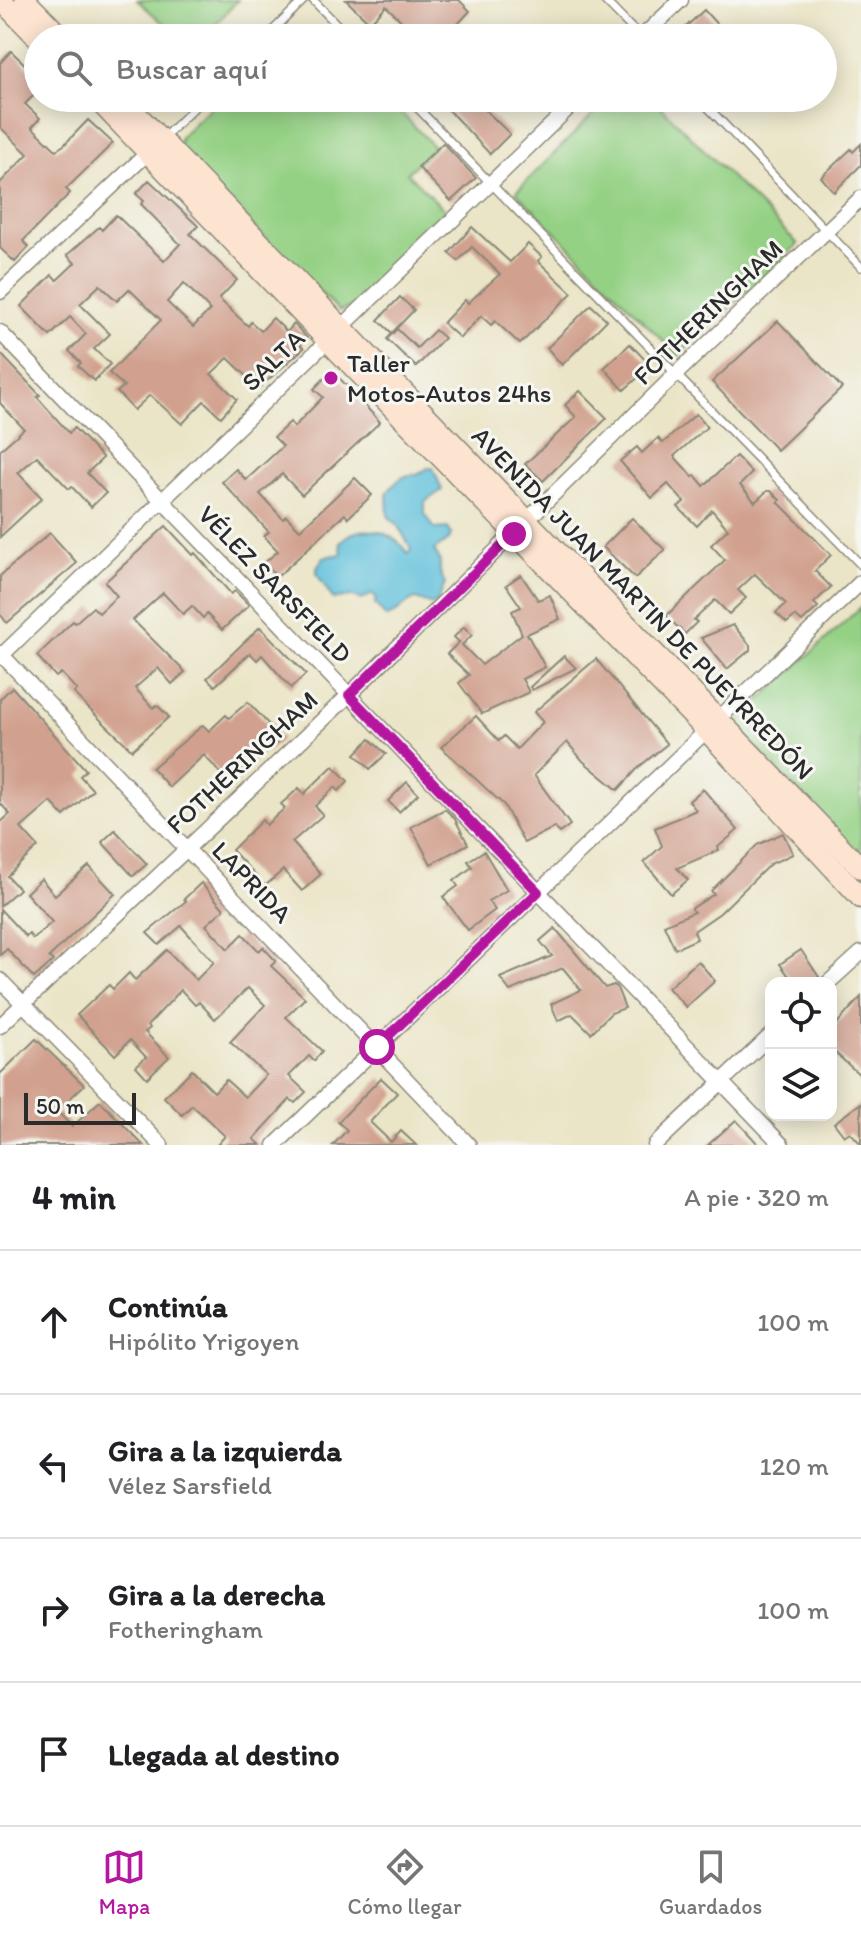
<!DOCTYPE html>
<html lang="es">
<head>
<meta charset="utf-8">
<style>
  :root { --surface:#fff; --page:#f2f2f2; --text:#202124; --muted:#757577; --line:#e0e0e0; --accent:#b5179e }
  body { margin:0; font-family:Itim,sans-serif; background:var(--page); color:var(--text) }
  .controls { position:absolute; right:24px; bottom:24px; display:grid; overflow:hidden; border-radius:16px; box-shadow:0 4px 20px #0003 }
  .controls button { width:72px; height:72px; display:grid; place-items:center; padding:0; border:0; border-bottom:2px solid var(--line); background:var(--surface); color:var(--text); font:40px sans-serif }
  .scale { position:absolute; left:24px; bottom:20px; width:112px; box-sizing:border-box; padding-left:8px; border:4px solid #2b2b2b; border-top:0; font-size:22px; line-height:28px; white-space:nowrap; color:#2b2b2b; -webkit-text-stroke:6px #f6f6f2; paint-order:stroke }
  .stop { position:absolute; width:24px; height:24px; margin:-18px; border:6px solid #b5179e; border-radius:50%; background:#fff }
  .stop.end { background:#b5179e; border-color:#fff; box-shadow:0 2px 8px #0008 }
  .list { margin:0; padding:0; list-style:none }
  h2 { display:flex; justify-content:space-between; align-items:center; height:104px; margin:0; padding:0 32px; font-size:34px }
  h2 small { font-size:26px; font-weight:400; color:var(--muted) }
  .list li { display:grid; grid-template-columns:52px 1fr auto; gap:24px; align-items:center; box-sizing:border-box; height:144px; padding:0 32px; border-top:2px solid var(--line) }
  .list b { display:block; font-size:30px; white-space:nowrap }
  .list p { margin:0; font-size:26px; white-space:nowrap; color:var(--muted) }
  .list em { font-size:26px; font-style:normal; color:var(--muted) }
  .icon { flex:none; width:44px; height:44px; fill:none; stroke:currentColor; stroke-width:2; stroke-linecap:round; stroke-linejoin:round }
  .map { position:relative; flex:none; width:861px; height:1145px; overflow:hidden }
  .search { position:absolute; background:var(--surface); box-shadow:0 4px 20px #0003; left:24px; right:24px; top:24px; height:88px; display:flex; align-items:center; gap:20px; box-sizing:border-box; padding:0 28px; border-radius:44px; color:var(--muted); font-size:30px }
  .sheet { height:680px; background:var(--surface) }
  nav { display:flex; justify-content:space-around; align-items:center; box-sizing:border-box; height:112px; border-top:2px solid var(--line); background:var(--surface); font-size:22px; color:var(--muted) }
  nav a { display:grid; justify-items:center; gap:4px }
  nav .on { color:var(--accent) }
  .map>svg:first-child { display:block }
  .green { fill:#95d185; stroke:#607e58; stroke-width:2 }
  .water { fill:#5dbfdb; stroke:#447583; stroke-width:2 }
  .building { fill:#d1a08e; fill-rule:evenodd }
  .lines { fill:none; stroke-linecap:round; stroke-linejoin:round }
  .service-casing { stroke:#8b8879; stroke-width:10 }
  .minor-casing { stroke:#8b8879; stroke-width:17 }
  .secondary-casing { stroke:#8b8879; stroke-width:23 }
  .service { stroke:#fff; stroke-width:7 }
  .minor { stroke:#fff; stroke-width:14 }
  .secondary { stroke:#fde4d1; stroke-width:20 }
  .route { stroke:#b5179e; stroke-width:10 }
  .poi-dot { fill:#b5179e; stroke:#f6f6f2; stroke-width:3 }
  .labels { text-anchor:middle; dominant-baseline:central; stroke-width:6; stroke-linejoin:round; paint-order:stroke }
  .street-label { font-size:26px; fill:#2b2b2b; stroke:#f6f6f2 }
  .poi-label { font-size:26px; fill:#2b2b2b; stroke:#f6f6f2; text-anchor:start }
</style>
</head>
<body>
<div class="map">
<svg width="861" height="1145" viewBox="0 0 861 1145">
  <rect width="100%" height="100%" fill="#f6f6f2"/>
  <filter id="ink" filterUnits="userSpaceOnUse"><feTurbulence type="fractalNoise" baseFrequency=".0125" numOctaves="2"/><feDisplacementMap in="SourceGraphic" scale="16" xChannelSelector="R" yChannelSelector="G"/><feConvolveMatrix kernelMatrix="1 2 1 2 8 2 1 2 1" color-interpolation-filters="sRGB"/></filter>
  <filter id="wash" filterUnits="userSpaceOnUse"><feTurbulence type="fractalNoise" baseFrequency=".006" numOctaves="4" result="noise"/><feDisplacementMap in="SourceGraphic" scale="32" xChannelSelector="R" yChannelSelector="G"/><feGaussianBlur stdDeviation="1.8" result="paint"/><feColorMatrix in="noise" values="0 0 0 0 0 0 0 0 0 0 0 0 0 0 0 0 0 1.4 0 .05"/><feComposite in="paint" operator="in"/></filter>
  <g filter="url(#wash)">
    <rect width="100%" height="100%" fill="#ebe5c7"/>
    <g class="green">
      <path d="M137 0H238L203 38H180Z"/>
      <path d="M220 98H387L434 147 407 173 449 214 360 304 339 311 177 151 181 136Z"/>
      <path d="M609 98H652L798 244 678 356 516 192Z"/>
      <path d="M861 607V859L735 723Z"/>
    </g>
    <path class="water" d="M428 468H433L442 490 425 502V514L435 529 448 528 451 534 449 540 434 550 440 560V572L445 584 437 602 432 605 416 599C403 602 399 615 386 617L375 604 376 597 372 594 362 600 351 596 333 599 317 574V568L324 557 342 554 340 542C360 521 395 531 408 554L412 550 397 524 388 516 387 493C396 482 403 473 417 475Z"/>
    <g id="blocks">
      <g class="building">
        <path d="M346 0H459L470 11 445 38H419L386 6 370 23Z"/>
        <path d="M704 10 729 38H674Z"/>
        <path d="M11 51 32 71 38 64V91L25 104 40 118 32 127 56 150 64 145 88 120 113 143 66 189 70 193 23 241 29 247 15 262 0 248V183L28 154 0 127V63Z"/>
        <path d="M437 98H473L510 134 490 154Z"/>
        <path d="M443 143 476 178 451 201 418 167Z"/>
        <path d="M861 144V165L834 192 821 177 851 149 853 152Z"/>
        <path d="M149 180 198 226 190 234 237 280 219 299 248 326 251 322 261 331 273 318 287 332 294 324 307 338 300 345 304 348 259 388 228 358 211 374 237 399 221 417 204 401 182 424 150 395 134 410 117 392 124 386 109 373 161 320 129 289 117 301 100 285 80 304 110 334 94 349 110 364 94 381 78 366 81 363 69 351 86 334 70 317 50 336 21 306 52 275 57 280 75 263 67 255 99 227 102 230 116 215 164 261 180 244 141 204 144 201 136 194ZM184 283 210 310 193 327 167 302Z"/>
        <path d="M472 227 510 262 528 244 542 257 538 261 572 293 520 344 495 321 491 325 481 316 460 338 443 323 465 300 468 303 500 274 472 247 458 261 449 253Z"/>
        <path d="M400 297 414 310 392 333 378 320Z"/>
        <path d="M591 305 607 320 562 365 547 348Z"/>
        <path d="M778 321 842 388 777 450 712 382Z"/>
        <path d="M397 329 417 348 435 330 444 338 416 367 387 339Z"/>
        <path d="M630 344 651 366 624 390 604 368Z"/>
        <path d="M0 353 40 395 37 397 69 433 74 428 103 458 87 473 106 493 91 507 72 487 69 489 37 456 18 473 42 498 0 537V450L24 429 0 403Z"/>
        <path d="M332 370 380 422 302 495 282 474 260 494 283 519 286 516 300 530 355 478 372 495 348 518 345 514 277 577 264 563 278 551 264 536 269 532 222 482 236 469 246 480 283 446 274 437 290 422 294 427 323 397 314 389Z"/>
        <path d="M580 391 607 418 543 481 525 464 576 417 565 405Z"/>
        <path d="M696 414 707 427 674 456 693 477 695 475 704 486 736 456 752 473 740 485 755 502 767 491H771L780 500 778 502 831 555 815 571 831 587 814 603 818 607 802 622 795 616 787 623 776 613 786 604 755 574 738 590 746 598 729 614 715 600 694 620 697 622 685 634 666 616 725 560 711 545 728 529 712 510 697 526 678 507 684 502 668 484 652 498 620 461 637 447 642 453 658 438 663 443Z"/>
        <path d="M632 518 665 550 635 578 603 547Z"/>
        <path d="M166 526 193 555 195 553 231 594 235 591 249 605 222 630 207 614 203 618 192 606 183 614 163 593 133 620 185 672 172 684 158 668 135 688 153 708 157 705 169 717 132 750 84 704 74 693 77 690 61 673 56 677 37 656 73 621 75 623 93 607 99 613 117 596 105 582Z"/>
        <path d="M50 533 77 563 7 623 0 614V576Z"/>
        <path d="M521 575 538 600 550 595 560 619 527 634 545 667 522 679 529 692 482 714 459 683 469 675 447 654 459 642 460 643 454 637 464 627 472 635 462 645 482 665 522 634 512 611 521 607 506 585Z"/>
        <path d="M733 625 750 645V650L727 669 701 638Z"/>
        <path d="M260 627 306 674 291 688 262 655 257 660 250 653 215 686 207 678Z"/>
        <path d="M564 656 576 668 532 690 530 687Z"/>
        <path d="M596 659 667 744 639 767 618 790 583 761 567 742 534 775 570 825 559 833 555 827 524 843 504 805 441 747 476 716 499 741 504 736 517 749 543 722 534 712Z"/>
        <path d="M12 687 86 770 80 776 93 790 64 816 51 802 21 828 38 847 7 876 19 889 0 906V823L10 814 0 803V699Z"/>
        <path d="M248 702 282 739 267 752 265 750 229 783 204 755 169 787 152 768 203 725 209 731 226 715 229 718Z"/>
        <path d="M370 739 386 754 370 769 355 754Z"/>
        <path d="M333 766 348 781 339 791 335 787 315 806 323 815 292 842 321 874 302 891 283 870 265 886 232 850 262 820 266 825 285 808 281 804 299 788 304 794Z"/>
        <path d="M407 782 418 794 399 812 388 801Z"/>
        <path d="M703 789 738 830 718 847 719 850 677 868 688 880 671 894 644 862 662 846 655 828 696 810 689 801Z"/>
        <path d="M445 809 455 819 468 844 431 864 411 827Z"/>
        <path d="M115 830 147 864 133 876 102 842Z"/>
        <path d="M783 833 793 854 770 864 720 913 694 931 697 939 675 949 664 925 694 912 691 909 714 894 711 891 757 845Z"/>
        <path d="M484 851 507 890 488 901 495 910 468 930 443 897 458 886 454 881 472 867 468 861Z"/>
        <path d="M89 866 115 894 49 957 53 961 34 978 7 949 0 955V909L26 937 29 934 33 939 52 922 26 893 41 879 55 895Z"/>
        <path d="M201 883 224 909 206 925 228 949 243 934 259 951 263 947 276 961 271 966 305 998 286 1017 322 1051 314 1061 309 1056 289 1076 306 1092 295 1103 290 1099 254 1139 261 1145H217L225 1136 192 1105 182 1115 164 1097 192 1070 214 1092 226 1080 245 1097 266 1075 230 1042 265 1005 248 988 215 1019 199 1002 195 1005 181 990 148 1025 150 1028 145 1032 169 1057 147 1078 136 1066 146 1057 130 1040 115 1055 77 1015 109 985 113 989 129 973 135 980 167 950 196 980 214 962 181 926 159 945 147 933 186 901 184 899Z"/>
        <path d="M555 928 605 988 614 985 617 988 625 1008 611 1013 591 1033 572 1014 558 1021 551 1004 581 990 563 968 510 991 500 978 552 956 540 941Z"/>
        <path d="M801 950 819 977 811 983H794L780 964Z"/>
        <path d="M698 961 715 981 686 1007 668 988Z"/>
        <path d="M861 997V1076L831 1049V1030Z"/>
        <path d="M36 1039 84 1085 57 1111 72 1127 100 1101 143 1145H0V1074Z"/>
        <path d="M381 1078 397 1093 370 1122 391 1142 401 1131 416 1145H333L347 1130 338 1122Z"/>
        <path d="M861 1103V1144L850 1132 844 1136 834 1123Z"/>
        <path d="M736 1120 759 1145H708Z"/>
      </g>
    </g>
  </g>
  <g filter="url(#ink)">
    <use href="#blocks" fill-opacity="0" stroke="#8b8879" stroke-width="2"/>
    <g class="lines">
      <g class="service-casing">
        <g id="service">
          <path d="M313 0 350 38"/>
          <path d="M604 0 641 38"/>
          <path d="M265 38 304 0"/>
          <path d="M408 98 861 565"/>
          <path d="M699 98 861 267"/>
          <path d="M163 138 204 98"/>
        </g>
      </g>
      <g class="minor-casing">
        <g id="minor">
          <path d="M641 38 681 0"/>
          <path d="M0 292 154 147"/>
          <path d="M0 332 782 1145"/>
          <path d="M0 653 469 1145"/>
          <path d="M0 657 579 98"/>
          <path d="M0 980 161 1145"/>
          <path d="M828 983 861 953"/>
          <path d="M0 1026 349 695 676 374 861 198"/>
          <path d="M275 1145 861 582"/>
          <path d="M655 1145 771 1035"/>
        </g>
      </g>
      <g class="secondary-casing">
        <g id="secondary">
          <path d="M1 0 38 38"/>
          <path d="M25 0 62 38"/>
          <path d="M96 98 328 341 707 731 861 898"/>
          <path d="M121 98 861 868"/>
        </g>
      </g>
      <use href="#service" class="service"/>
      <use href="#minor" class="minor"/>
      <use href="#secondary" class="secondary"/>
    </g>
  </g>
  <g class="lines" filter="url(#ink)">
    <path class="route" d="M377 1047 538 892 349 695 514 534"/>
  </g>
  <circle class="poi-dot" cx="331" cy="378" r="8"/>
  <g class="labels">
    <g class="street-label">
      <text transform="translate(708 312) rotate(-44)">FOTHERINGHAM</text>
      <text transform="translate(273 360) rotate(-44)">SALTA</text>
      <text transform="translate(275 584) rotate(46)">VÉLEZ SARSFIELD</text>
      <text transform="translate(643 603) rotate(46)">AVENIDA JUAN MARTIN DE PUEYRREDÓN</text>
      <text transform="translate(242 762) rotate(-43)">FOTHERINGHAM</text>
      <text transform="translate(252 882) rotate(46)">LAPRIDA</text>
    </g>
    <g class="poi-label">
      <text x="347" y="363">Taller<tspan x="347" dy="30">Motos-Autos 24hs</tspan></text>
    </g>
  </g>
</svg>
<div class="controls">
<button><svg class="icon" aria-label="locate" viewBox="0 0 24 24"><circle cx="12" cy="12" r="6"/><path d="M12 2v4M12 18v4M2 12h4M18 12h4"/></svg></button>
<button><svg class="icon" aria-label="layers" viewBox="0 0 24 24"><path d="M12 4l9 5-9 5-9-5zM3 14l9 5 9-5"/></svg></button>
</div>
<div class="scale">50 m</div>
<div class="stop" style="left:377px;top:1047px"></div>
<div class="stop end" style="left:514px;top:534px"></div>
<div class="search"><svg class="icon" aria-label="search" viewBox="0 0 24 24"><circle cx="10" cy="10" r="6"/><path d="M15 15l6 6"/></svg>Buscar aquí</div>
</div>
<section class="sheet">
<h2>4 min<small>A pie · 320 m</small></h2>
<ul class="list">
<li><svg class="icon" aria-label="ahead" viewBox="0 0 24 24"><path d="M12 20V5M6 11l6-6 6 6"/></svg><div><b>Continúa</b><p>Hipólito Yrigoyen</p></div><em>100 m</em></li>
<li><svg class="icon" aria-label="left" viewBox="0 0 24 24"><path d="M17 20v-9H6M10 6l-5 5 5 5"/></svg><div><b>Gira a la izquierda</b><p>Vélez Sarsfield</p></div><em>120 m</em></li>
<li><svg class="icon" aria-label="right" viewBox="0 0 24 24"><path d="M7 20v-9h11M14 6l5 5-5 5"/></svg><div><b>Gira a la derecha</b><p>Fotheringham</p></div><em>100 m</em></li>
<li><svg class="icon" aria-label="arrive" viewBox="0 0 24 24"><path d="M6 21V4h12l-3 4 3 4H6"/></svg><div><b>Llegada al destino</b></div></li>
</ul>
</section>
<nav>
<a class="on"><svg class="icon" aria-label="map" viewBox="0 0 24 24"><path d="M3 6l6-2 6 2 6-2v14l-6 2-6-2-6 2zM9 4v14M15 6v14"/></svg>Mapa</a>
<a><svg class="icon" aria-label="directions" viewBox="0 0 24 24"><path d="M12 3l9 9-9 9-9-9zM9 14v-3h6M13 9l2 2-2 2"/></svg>Cómo llegar</a>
<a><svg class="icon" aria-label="saved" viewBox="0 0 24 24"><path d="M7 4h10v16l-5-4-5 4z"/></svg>Guardados</a>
</nav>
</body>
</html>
